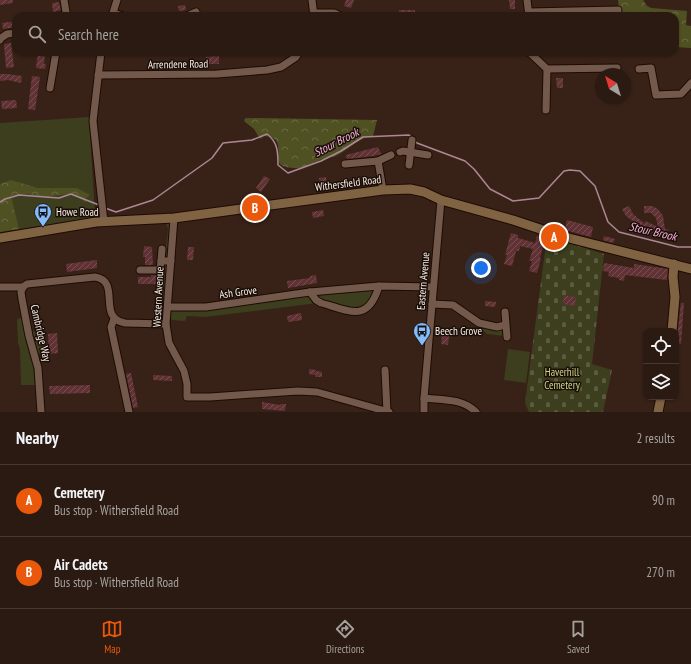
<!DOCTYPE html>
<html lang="en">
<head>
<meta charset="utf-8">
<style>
  :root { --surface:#2a1a11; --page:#36271f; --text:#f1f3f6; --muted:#a5a19f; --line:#463831; --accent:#ea580c }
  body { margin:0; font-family:"PT Sans Narrow",sans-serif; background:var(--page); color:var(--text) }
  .controls { position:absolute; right:12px; bottom:12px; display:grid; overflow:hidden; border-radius:8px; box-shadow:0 1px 3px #0004 }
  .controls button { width:36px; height:36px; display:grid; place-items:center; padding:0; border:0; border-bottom:1px solid var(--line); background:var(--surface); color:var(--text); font:20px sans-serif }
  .compass { position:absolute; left:595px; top:68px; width:36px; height:36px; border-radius:50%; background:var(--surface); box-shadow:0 1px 3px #0004; rotate:322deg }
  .you { position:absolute; left:481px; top:268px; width:14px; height:14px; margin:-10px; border:3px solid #fff; border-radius:50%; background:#1a73e8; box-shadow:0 0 0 6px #1a73e833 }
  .badge { display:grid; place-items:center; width:26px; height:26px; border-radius:50%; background:var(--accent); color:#fff; font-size:13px; font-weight:700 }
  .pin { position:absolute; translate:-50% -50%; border:2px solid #fff; box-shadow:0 1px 4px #0006 }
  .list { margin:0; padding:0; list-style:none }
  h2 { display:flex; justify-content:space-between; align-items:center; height:52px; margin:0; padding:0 16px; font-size:17px }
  h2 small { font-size:13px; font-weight:400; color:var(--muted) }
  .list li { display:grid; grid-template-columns:26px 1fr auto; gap:12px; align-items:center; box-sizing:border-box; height:72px; padding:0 16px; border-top:1px solid var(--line) }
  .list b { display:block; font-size:15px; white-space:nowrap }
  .list p { margin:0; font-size:13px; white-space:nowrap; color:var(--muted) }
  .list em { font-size:13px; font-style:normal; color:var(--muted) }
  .icon { flex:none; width:22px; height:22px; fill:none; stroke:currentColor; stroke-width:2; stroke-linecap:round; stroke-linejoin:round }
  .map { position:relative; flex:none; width:691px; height:412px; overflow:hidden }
  .search { position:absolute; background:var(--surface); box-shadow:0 1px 3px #0004; left:12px; right:12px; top:12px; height:44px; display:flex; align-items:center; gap:10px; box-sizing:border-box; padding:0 14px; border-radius:12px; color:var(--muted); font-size:15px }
  .sheet { height:196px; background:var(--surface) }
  nav { display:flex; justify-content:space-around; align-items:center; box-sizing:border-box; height:56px; border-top:1px solid var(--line); background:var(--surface); font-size:11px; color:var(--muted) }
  nav a { display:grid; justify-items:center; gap:2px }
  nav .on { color:var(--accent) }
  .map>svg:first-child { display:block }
  .green { fill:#3c3e1e }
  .forest { fill:url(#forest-crowns) }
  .cemetery { fill:url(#cemetery-stones) }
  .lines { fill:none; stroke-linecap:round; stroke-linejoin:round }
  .stream { stroke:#ac8897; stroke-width:1.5 }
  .building { fill:url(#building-hatch) }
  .street-casing { stroke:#1f0b02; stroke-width:9 }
  .secondary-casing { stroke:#1f0b02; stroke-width:11 }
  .street { stroke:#72594b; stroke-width:7 }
  .secondary { stroke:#806343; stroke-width:9 }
  .labels { text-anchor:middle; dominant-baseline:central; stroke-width:3; stroke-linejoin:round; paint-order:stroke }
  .street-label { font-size:11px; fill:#faebe3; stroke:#190f09 }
  .poi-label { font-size:11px; fill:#faebe3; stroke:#190f09; text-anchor:start }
  .park-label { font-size:11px; fill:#d0d488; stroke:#190f09 }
  .water-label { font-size:12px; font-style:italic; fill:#f9b0d7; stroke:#190f09 }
</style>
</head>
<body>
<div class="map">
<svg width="691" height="412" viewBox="0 0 691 412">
  <defs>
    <pattern id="forest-crowns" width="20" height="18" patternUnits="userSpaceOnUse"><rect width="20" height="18" fill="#4f5122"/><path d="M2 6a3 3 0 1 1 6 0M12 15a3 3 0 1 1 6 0" fill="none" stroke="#696a42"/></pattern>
    <pattern id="cemetery-stones" width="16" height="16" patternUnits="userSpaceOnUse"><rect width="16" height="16" fill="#3c3e1e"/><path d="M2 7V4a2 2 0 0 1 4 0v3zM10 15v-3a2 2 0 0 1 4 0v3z" fill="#595a3f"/></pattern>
    <pattern id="building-hatch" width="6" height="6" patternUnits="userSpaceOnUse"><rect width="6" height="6" fill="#613235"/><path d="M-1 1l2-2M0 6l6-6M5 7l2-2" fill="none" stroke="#795052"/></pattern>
  </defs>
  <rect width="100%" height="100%" fill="#382217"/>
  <g class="green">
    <path d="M89 117 95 214 93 217 87 219 0 232V123Z"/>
    <path d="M166 223H172L168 258 166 257 165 255 168 229Z"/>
    <path d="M166 263 169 265 164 308 161 307 165 264Z"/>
    <path d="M374 290 367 306 356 310 322 301 317 297 320 294Z"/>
    <path d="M308 295 318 303 205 317 187 316 185 321 172 320 169 316 172 308Z"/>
    <path d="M21 318C28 340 34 361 35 385H21L20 349 18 343 17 319Z"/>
    <path d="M476 324 501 329 504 336 487 334Z"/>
    <path d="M38 331 42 336V354L38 353 30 332Z"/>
    <path d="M508 349 530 352 526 383 504 380Z"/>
  </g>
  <g class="forest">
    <path d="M618 0H643L647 6 651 8 687 11 686 25 691 26V48L675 47V16H620Z"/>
    <path d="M246 118 377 120 373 136C360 137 352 146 341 153 332 159 326 157 318 161 311 164 302 169 295 168 290 168 283 167 280 164 274 156 287 137 264 136L260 139 254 129 245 122 244 120Z"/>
    <path d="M11 180 38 188H77L90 195 85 199 86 202 77 197 68 194 44 197 28 194 11 196 19 229 0 232V184Z"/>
  </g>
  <path class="cemetery" d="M547 236 604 254 592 364 612 370 603 412H529L525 403Z"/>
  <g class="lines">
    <g class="stream">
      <path d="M414 140 417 143 465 161 474 169 490 189 513 201 539 198 564 171 570 170 580 171 595 186 608 222 619 232 678 247H691"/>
      <path d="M0 202 5 199 19 195 59 198 71 194 99 205"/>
      <path d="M105 208 116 212 153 200 212 158 223 143 252 140 267 134C278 142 278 153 278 165L288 173 321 161 341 151 363 137 409 135 412 138"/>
    </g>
  </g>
  <g class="building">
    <path d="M0 0H13V3L0 5Z"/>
    <path d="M346 0H354L351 8 344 6Z"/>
    <path d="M509 0H515V9H510Z"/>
    <path d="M59 2 61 10 53 12 52 3Z"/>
    <path d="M185 5 186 10 179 11 178 6Z"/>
    <rect x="399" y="10" width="16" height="6"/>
    <path d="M9 22H16V27L3 29 2 23Z"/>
    <path d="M11 43 14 67 6 68 4 44Z"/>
    <path d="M38 52 45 53 44 64H46L45 69 36 68Z"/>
    <path d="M219 56V64H207L206 57Z"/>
    <path d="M0 74H7L22 76 21 83 8 80 0 81Z"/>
    <path d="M32 76 40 77 35 110 28 109Z"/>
    <path d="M556 78H563V88H557Z"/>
    <path d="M16 100 17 108 2 109 1 101Z"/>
    <path d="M378 147 381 154 373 156 347 159 346 155Z"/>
    <path d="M264 176 270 179 261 192 256 188Z"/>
    <path d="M326 177 328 190 321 191 319 178Z"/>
    <path d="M629 206 633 214 645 224V221L658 227 656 218 651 213H644V206H652L658 209 663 216 665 229 670 230 654 233 646 231 626 216 622 209Z"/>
    <path d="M323 210 324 216 313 218 312 212Z"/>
    <path d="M567 220 593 227 591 237 565 230Z"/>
    <path d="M511 233 518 235V238L535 243 537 236 545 239 540 258H541L537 273 529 271 532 261H529L533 249 520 246 519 251H516L512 266 504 264 507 255H505Z"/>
    <path d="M604 236 615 239 613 243 603 240Z"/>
    <path d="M144 246 152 247 153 265H145V257H143Z"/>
    <path d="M188 247H194L193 260H187Z"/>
    <path d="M97 260V268L67 272 66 264Z"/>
    <path d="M604 263 634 268V264L668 269 667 280 625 275 624 281 619 280V278L608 276 609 272 603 271Z"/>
    <path d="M151 275 162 276 161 284H138V277H151Z"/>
    <path d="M316 275 317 283 288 288 287 281 310 278V276Z"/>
    <path d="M564 295 576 297 575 306 563 304Z"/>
    <path d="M485 301 496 302 495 307 485 306Z"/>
    <path d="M681 303H684L681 344H676Z"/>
    <path d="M301 313 302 320 288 322 287 316Z"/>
    <path d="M57 333 58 353 49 354 48 334Z"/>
    <path d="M442 336H449L448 345 441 344Z"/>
    <path d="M309 369 316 370 315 375 309 374Z"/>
    <path d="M316 371 322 372V377H315Z"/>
    <path d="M131 373 138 407 133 408 126 374Z"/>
    <path d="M153 375 172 376V381L153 380Z"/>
    <path d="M90 385V393L50 394 49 386Z"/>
    <path d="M262 402 280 405V404H286L285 411 262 409Z"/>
  </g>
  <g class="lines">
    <g class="street-casing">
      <g id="street">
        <path d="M312 0 314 16"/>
        <path d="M527 0 529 16"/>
        <path d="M529 12 618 10"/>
        <path d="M113 13 123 16"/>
        <path d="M315 13H334L340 16"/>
        <path d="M64 16 66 12 64 0"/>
        <path d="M112 16 117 0"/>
        <path d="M187 16 196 12"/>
        <path d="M0 40 1 38 7 34 16 33"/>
        <path d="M101 52 93 121 104 222"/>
        <path d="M529 52 547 69 546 110"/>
        <path d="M547 69 617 68"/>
        <path d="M639 69 651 68 656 95 681 94 691 83"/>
        <path d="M98 75 217 74 267 70 281 67 296 57 299 52"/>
        <path d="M50 88 56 52"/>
        <path d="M400 152 403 151 428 155"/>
        <path d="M378 161 391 155"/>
        <path d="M345 164 378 161 383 190"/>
        <path d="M409 165 412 140"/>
        <path d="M174 218 166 324 169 343 184 371 187 384V397H210L298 391 317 392 389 412"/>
        <path d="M161 261 162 249"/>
        <path d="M140 270H160L161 261H171"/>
        <path d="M0 287H23"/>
        <path d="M310 292 316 300 321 303C350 311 368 323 379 286"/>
        <path d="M432 304 453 305 479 323 497 327 505 325"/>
        <path d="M168 307H206L310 292 379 286 433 287"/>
        <path d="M505 312 507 337"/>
        <path d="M114 319 111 327 129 412"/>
        <path d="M385 370 387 412"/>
        <path d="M424 398C442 400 462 398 476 412"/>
        <path d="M41 412 38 368 29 336 22 299 21 292 23 287 27 284 95 277C122 281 96 318 125 323L166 324"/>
        <path d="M424 412V398L441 200"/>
      </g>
    </g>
    <g class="secondary-casing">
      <g id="secondary">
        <path d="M0 238 96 222 174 218 383 190 410 189 424 192 441 200 513 220 561 236 691 269"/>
        <path d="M672 331 675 297 673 277 674 264"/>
        <path d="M658 412 661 397"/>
      </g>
    </g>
    <use href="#street" class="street"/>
    <use href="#secondary" class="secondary"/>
  </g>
  <defs>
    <g id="bus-pin" transform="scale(0.9)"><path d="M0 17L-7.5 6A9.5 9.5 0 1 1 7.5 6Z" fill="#85bbfb" stroke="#190f09"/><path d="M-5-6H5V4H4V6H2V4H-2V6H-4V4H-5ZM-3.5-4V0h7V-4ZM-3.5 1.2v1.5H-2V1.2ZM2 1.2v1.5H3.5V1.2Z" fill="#111"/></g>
  </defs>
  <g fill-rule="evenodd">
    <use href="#bus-pin" x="43" y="212"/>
    <use href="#bus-pin" x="422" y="331"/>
  </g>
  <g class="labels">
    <g class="street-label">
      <text transform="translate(178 64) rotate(-1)">Arrendene Road</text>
      <text transform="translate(348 183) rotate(-7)">Withersfield Road</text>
      <text transform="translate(423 281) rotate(-85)">Eastern Avenue</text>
      <text transform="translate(238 292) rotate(-7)">Ash Grove</text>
      <text transform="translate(158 297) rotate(-87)">Western Avenue</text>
      <text transform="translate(41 333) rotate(77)">Cambridge Way</text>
    </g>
    <g class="poi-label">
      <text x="56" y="212">Howe Road</text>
      <text x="435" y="331">Beech Grove</text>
    </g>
    <g class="park-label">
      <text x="562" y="372">Haverhill<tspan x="562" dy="13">Cemetery</tspan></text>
    </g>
    <g class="water-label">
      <text transform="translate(336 142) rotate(-27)">Stour Brook</text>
      <text transform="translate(653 231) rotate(13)">Stour Brook</text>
    </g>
  </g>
</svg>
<div class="controls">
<button><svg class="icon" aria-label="locate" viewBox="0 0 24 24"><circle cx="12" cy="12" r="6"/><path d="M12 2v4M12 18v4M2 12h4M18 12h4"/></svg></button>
<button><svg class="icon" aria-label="layers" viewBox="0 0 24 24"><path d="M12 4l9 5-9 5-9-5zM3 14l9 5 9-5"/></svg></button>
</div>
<svg class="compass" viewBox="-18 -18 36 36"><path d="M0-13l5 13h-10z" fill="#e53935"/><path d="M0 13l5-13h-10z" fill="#a5a19f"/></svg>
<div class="you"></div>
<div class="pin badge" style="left:554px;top:237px">A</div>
<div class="pin badge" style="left:255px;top:208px">B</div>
<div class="search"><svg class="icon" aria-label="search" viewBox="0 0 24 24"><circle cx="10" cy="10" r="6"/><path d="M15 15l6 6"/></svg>Search here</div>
</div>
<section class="sheet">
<h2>Nearby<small>2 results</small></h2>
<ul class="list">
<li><span class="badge">A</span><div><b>Cemetery</b><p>Bus stop · Withersfield Road</p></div><em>90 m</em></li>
<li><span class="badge">B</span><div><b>Air Cadets</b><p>Bus stop · Withersfield Road</p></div><em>270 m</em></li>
</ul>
</section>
<nav>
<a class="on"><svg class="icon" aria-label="map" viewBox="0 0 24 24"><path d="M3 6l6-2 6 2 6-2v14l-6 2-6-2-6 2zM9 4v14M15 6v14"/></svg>Map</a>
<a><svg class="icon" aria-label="directions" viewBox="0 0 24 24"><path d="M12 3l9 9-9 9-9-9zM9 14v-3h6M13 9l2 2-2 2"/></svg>Directions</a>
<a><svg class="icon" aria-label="saved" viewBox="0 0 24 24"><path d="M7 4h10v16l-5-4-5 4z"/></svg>Saved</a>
</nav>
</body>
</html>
